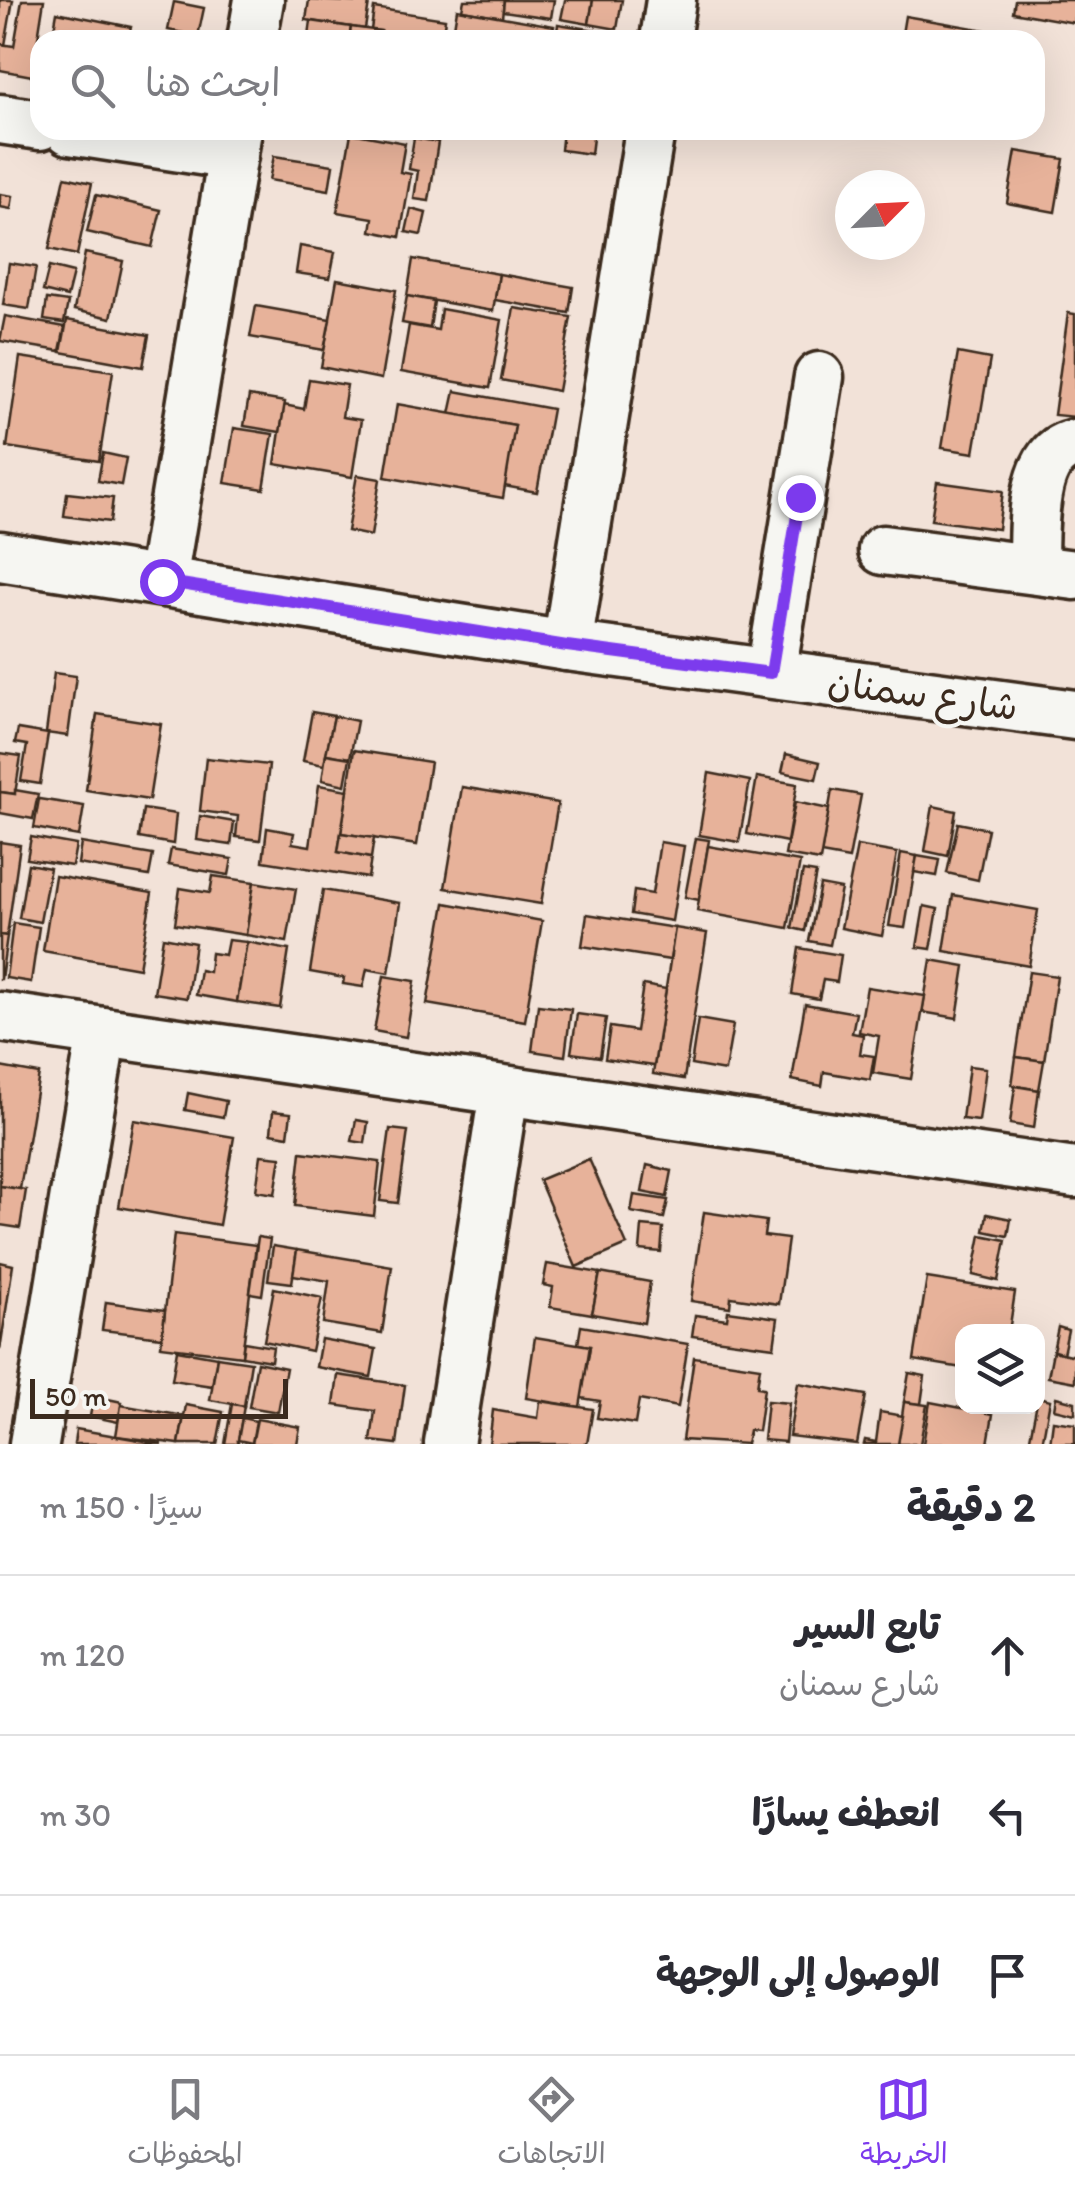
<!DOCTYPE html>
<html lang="ar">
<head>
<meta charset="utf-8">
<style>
  :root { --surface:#fff; --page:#f2f2f3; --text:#2b2b33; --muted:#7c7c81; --line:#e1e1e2; --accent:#7c3aed }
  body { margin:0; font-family:Itim,"Playpen Sans Arabic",sans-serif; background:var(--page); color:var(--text); direction:rtl }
  .controls { position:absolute; right:30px; bottom:30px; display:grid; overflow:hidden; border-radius:20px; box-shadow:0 10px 40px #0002 }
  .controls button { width:90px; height:90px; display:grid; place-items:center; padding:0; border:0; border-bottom:2px solid var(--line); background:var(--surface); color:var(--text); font:50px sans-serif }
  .compass { position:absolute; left:835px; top:170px; width:90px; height:90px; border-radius:50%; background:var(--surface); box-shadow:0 10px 40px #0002; rotate:66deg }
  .scale { position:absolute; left:30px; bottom:25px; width:258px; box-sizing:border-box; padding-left:10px; border:5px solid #3b2a1e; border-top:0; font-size:28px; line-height:35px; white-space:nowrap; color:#3b2a1e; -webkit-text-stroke:8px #f6f6f2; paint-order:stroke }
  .stop { position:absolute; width:30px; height:30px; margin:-22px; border:8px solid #7c3aed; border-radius:50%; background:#fff }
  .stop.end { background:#7c3aed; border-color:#fff; box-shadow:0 2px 10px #0008 }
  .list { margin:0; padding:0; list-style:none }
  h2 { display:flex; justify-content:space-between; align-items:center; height:130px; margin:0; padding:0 40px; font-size:42px }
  h2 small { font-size:32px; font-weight:400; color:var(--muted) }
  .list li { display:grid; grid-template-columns:65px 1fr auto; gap:30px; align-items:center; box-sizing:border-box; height:160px; padding:0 40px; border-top:2px solid var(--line) }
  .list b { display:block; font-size:38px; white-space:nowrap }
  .list p { margin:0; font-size:32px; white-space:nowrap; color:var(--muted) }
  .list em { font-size:32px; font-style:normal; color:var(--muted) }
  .icon { flex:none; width:55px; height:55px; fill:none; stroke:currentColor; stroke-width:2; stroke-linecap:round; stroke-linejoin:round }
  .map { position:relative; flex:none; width:1075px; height:1444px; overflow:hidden; direction:ltr }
  .search { position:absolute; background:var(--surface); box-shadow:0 10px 40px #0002; left:30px; right:30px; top:30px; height:110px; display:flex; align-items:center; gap:25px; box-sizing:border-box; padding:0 35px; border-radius:30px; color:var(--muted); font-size:38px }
  .sheet { height:610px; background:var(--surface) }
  nav { display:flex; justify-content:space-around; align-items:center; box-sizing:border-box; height:140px; border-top:2px solid var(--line); background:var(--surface); font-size:28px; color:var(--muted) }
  nav a { display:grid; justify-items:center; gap:5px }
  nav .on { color:var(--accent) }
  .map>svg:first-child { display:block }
  .building { fill:#e7b29a; stroke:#3b2a1e; stroke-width:2.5 }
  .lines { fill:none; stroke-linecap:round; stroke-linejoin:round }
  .minor-casing { stroke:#3b2a1e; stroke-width:55 }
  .minor { stroke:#f6f6f2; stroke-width:48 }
  .route { stroke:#7c3aed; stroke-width:12 }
  .labels { text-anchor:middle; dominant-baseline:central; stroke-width:8; stroke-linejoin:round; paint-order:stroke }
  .street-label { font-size:38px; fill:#3b2a1e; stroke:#f6f6f2 }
</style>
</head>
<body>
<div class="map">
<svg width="1075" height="1444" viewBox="0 0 1075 1444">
  <rect width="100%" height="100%" fill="#f2e2d8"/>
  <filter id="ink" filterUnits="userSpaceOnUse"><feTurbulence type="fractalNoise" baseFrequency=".01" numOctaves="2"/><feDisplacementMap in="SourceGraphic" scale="20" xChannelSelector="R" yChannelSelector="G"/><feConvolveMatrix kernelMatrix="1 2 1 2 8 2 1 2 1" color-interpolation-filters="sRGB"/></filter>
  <g filter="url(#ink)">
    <g class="building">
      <path d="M0 0H13L5 45 0 44Z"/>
      <path d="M22 0H44L32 76 0 70V44L14 46Z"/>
      <path d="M309 0 369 3 365 29 306 20Z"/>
      <path d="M464 0H504L502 17 462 10Z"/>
      <path d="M504 0H554L551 18 503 11Z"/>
      <path d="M565 0H593L589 24 561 19Z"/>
      <path d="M593 0H622L617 29 589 24Z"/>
      <path d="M1015 0H1075V23L1013 12Z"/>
      <path d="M174 2 204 8 198 36 168 30Z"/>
      <path d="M374 8 445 19 442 40H380L381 31 371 30Z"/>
      <path d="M457 9 554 26 552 40H518L464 31 462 40H452Z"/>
      <path d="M57 12 131 27 128 40H52Z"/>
      <path d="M905 16 985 30 983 40H901Z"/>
      <path d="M311 21 351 27 349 40 309 36Z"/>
      <path d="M558 24 615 33 614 40H556Z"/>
      <path d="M351 27 381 31 380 40H349Z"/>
      <path d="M464 31 518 40H462Z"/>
      <path d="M563 130H594L591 154 561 150Z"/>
      <path d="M351 133 405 143 400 172 411 174 400 237 371 231 373 218 337 212Z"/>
      <path d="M414 138 438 142 429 201 414 199 418 171 409 169Z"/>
      <path d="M1016 151 1064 159 1055 212 1007 203Z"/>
      <path d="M274 156 333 165 329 190 269 180Z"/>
      <path d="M65 177 92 183 77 255 49 249Z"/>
      <path d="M0 194 13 196 11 209 0 207Z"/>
      <path d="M96 195 161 210 152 247 87 232Z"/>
      <path d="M411 209 426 213 421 235 406 232Z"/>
      <path d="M300 246 335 252 330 278 296 273Z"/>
      <path d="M85 253 123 261 111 318 74 310Z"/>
      <path d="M413 259 499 274 493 311 407 296Z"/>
      <path d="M9 263 36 267 29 309 3 305Z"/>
      <path d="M49 267 73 273 67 297 43 291Z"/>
      <path d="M499 274 573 287 569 313 495 300Z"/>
      <path d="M337 279 396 290 381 379 321 367Z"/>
      <path d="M407 296 434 301 430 328 402 323Z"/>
      <path d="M47 299 68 302 64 323 44 320Z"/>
      <path d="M256 306 330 319 324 350 250 337Z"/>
      <path d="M514 308 571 317 558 391 501 380Z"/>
      <path d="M441 309 502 320 490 388 401 372 409 325 438 330Z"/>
      <path d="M1068 313 1075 314V417L1054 415Z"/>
      <path d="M5 316 65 327 60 351 0 341Z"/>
      <path d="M67 320 149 335 143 367 61 352Z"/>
      <path d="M958 353 990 359 974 453 942 448Z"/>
      <path d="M20 357 113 371 99 461 7 447Z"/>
      <path d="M309 379 347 385 342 417 361 420 352 477 275 464 284 405 304 409Z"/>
      <path d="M455 391 552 409 537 492 504 486 515 425 450 414Z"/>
      <path d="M249 396 285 402 280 432 244 426Z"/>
      <path d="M397 404 515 425 503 498 385 477Z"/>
      <path d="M234 428 273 434 264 489 225 483Z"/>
      <path d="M103 453 126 458 121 485 98 481Z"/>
      <path d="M357 475 380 479 371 536 347 531Z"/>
      <path d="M937 482 1003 491 998 529 931 520Z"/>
      <path d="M67 493 113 498 110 522 64 516Z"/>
      <path d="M54 673 76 676 68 736 46 733Z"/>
      <path d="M312 712 334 716 324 765 303 761Z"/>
      <path d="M97 714 161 724 149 800 86 790Z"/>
      <path d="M334 716 357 721 350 758 326 754Z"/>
      <path d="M18 729 48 734 40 784 21 781 27 745 15 743Z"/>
      <path d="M354 750 430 762 417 845 341 833Z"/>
      <path d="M0 753 21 756 15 794 0 792Z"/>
      <path d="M326 754 350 758 345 785 322 780Z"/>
      <path d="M786 754 820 762 816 779 782 772Z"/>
      <path d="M206 758 269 765 260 840 236 837 238 816 200 811Z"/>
      <path d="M709 773 750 781 739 842 699 835Z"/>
      <path d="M757 777 797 784 787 842 747 834Z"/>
      <path d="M319 785 348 790 338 852 371 858 368 878 263 861 267 828 294 833 292 843 310 846Z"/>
      <path d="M462 787 558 803 541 904 445 888Z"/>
      <path d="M15 790 38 794 33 819 0 813V792L15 794Z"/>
      <path d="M832 790 861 795 849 859 821 854Z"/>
      <path d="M39 799 84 806 79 836 34 828Z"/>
      <path d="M795 802 829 809 820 861 785 855Z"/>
      <path d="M933 806 956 811 948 856 925 851Z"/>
      <path d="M143 809 176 814 173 844 139 838Z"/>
      <path d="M200 816 234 822 231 845 197 840Z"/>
      <path d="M958 823 988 829 978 880 947 873Z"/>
      <path d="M341 833 374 838 371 858 338 852Z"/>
      <path d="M31 837 76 845 72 866 27 859Z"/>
      <path d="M696 838 709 840 699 900 685 897Z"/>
      <path d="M0 842 20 845 7 936 0 935Z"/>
      <path d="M660 842 684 846 672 921 631 914 634 891 652 894Z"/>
      <path d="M81 843 153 855 149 876 78 864Z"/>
      <path d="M708 846 800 862 788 928 697 911Z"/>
      <path d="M857 846 897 853 882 936 841 928Z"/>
      <path d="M171 849 232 859 229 875 168 865Z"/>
      <path d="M901 853 917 856 905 928 889 926Z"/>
      <path d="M917 856 940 860 937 876 914 872Z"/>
      <path d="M28 864 50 868 40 922 19 918Z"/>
      <path d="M803 871 816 873 805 931 792 928Z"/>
      <path d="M55 876 152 893 139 968 43 951Z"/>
      <path d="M213 876 254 882 246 935 175 924 180 888 210 893Z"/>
      <path d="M254 882 296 889 287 942 246 935Z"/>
      <path d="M820 885 841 889 830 945 809 941Z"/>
      <path d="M323 890 400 903 389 973 367 969 363 987 343 984 344 978 310 972Z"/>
      <path d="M953 895 1038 910 1029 966 944 951Z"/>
      <path d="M445 903 542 921 525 1021 427 1004Z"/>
      <path d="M924 906 938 909 931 949 917 947Z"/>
      <path d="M587 914 675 928 670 960 582 946Z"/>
      <path d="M13 923 39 927 31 982 6 978Z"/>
      <path d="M675 928 707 933 684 1079 653 1074Z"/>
      <path d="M0 935 7 936 1 979H0Z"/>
      <path d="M163 937 195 943 187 998 154 993Z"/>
      <path d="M228 940 247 942 237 1002 196 995 200 970 209 972 211 953 225 955Z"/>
      <path d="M247 942 289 950 280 1008 237 1002Z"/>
      <path d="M799 948 841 955 837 982 823 980 819 999 792 994Z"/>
      <path d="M931 960 965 966 957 1018 922 1012Z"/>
      <path d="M1029 972 1057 976 1044 1061 1016 1057Z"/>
      <path d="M384 976 415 981 406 1037 374 1031Z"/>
      <path d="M643 985 666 989 654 1066 605 1059 610 1027 636 1031Z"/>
      <path d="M867 987 925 996 911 1079 873 1073 879 1036 859 1032Z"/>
      <path d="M805 1004 856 1013 852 1033 863 1035 860 1054 874 1056 870 1080 824 1072 822 1086 792 1080Z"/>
      <path d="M538 1005 571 1009 565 1056 532 1051Z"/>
      <path d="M577 1014 606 1018 600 1057 571 1053Z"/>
      <path d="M698 1019 733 1025 725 1071 691 1065Z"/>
      <path d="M1016 1057 1044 1061 1039 1090 1012 1085Z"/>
      <path d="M969 1066 986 1068 979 1121 962 1119Z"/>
      <path d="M0 1067 39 1074 20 1189 0 1186Z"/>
      <path d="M1015 1086 1039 1090 1034 1128 1010 1124Z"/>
      <path d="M188 1093 226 1101 223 1117 185 1110Z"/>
      <path d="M273 1111 291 1113 288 1136 271 1133Z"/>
      <path d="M134 1120 234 1137 219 1225 119 1207Z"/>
      <path d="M356 1120 368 1122 365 1143 352 1141Z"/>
      <path d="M390 1129 408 1131 398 1203 380 1201Z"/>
      <path d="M301 1152 380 1162 374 1216 295 1206Z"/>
      <path d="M261 1155 281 1157 275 1194 256 1191Z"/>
      <path d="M589 1159 627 1245 576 1267 539 1180Z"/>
      <path d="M647 1165 672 1171 667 1197 642 1192Z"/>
      <path d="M0 1186 26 1190 20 1228 0 1225Z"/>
      <path d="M634 1195 668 1200 664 1218 631 1212Z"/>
      <path d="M704 1212 766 1221 764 1236 788 1239 779 1304 731 1297 730 1307 691 1301Z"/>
      <path d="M987 1214 1011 1219 1008 1236 984 1231Z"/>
      <path d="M642 1226 663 1228 661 1252 640 1250Z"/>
      <path d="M174 1234 256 1245 242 1356 161 1346Z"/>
      <path d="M981 1235 1006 1240 998 1281 973 1275Z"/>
      <path d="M258 1237 270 1239 262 1295 250 1293Z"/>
      <path d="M273 1246 297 1250 292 1283 268 1280Z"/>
      <path d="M297 1250 392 1266 382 1333 323 1323 329 1281 293 1275Z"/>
      <path d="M0 1262 13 1265 0 1350Z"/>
      <path d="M547 1264 600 1273 592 1314 550 1307 553 1287 543 1285Z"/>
      <path d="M600 1273 650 1282 644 1323 592 1314Z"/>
      <path d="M927 1278 1015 1292 1009 1332H962V1368L914 1360Z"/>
      <path d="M274 1288 322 1298 311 1351 264 1341Z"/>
      <path d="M106 1302 165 1310 162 1337 102 1330Z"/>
      <path d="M728 1311 778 1318 774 1347 692 1336 695 1315 727 1319Z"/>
      <path d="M581 1326 688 1344 678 1407 639 1400 635 1424 597 1418 600 1401 581 1398 590 1346 578 1344Z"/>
      <path d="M1058 1327 1068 1330 1063 1354 1053 1351Z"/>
      <path d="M535 1337 590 1346 580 1407 526 1398Z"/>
      <path d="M321 1339 376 1349 371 1377 316 1367Z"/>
      <path d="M244 1342 273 1347 271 1361 242 1356Z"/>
      <path d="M177 1350 217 1357 212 1386 172 1380Z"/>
      <path d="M1053 1351 1075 1356V1382L1048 1377Z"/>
      <path d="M217 1357 251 1362 244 1406 210 1400Z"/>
      <path d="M694 1357 760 1367 757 1387 764 1388 758 1431 749 1430 746 1444 682 1440Z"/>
      <path d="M257 1362 286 1368 278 1412 249 1407Z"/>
      <path d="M909 1373 925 1376 921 1404 904 1402Z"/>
      <path d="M338 1375 405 1385 397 1444 371 1441 375 1411 334 1405Z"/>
      <path d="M798 1383 866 1395 857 1444 789 1436Z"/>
      <path d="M94 1396 122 1402 118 1422 90 1416Z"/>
      <path d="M1038 1397 1050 1400 1042 1444 1029 1443Z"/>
      <path d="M1056 1397 1075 1402V1414L1054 1409Z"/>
      <path d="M540 1401 593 1409 587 1444H489L493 1410 538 1418Z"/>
      <path d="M767 1401 789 1403 785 1442 763 1440Z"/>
      <path d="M904 1402 927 1405 920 1444H898Z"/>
      <path d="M930 1402 993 1414 988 1444H923Z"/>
      <path d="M232 1404 244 1406 238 1440V1444H225Z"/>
      <path d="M121 1405 184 1416 179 1444 116 1436Z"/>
      <path d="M186 1405 223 1412 217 1444H179Z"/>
      <path d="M880 1412 903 1416 898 1444H864L865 1440 876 1442Z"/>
      <path d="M242 1418 256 1421 252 1443 238 1440Z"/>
      <path d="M257 1419 300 1427 297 1444H252Z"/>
      <path d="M1053 1421 1075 1424V1444H1050Z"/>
      <path d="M76 1429 116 1436 162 1444H74Z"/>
    </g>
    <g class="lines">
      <g class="minor-casing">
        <g id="minor">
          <path d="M252 40 259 0"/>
          <path d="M665 40 671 0"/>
          <path d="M0 119 40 125"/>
          <path d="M70 130 233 155"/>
          <path d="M883 550 1075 575"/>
          <path d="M0 556 567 646 1075 715"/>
          <path d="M1033 569C1034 532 1028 451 1075 444"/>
          <path d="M162 581 237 130"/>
          <path d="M567 646 650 130"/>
          <path d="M771 673 819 377"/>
          <path d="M0 1017 1075 1173"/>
          <path d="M34 1444 102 1032"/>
          <path d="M449 1444 504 1092"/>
        </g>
      </g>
      <use href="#minor" class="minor"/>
    </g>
  </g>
  <g class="lines" filter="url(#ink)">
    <path class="route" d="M162 581 567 646 771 673 800 497"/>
  </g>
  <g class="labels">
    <g class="street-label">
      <text transform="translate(923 694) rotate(8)">شارع سمنان</text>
    </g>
  </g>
</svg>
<div class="controls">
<button><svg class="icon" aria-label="layers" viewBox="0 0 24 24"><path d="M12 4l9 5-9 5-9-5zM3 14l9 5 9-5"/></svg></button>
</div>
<svg class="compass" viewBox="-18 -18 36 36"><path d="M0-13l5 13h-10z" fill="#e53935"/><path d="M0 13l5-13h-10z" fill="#7c7c81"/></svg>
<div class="scale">50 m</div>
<div class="stop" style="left:162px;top:581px"></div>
<div class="stop end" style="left:800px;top:497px"></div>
<div class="search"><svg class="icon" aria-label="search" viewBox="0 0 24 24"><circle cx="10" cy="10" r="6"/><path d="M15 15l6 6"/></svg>ابحث هنا</div>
</div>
<section class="sheet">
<h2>2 دقيقة<small>سيرًا · 150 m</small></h2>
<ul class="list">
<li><svg class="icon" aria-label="ahead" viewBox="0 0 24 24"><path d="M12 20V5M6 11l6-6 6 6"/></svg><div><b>تابع السير</b><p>شارع سمنان</p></div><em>120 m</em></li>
<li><svg class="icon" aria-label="left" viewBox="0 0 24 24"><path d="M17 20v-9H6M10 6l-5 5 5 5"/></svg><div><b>انعطف يسارًا</b></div><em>30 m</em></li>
<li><svg class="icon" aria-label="arrive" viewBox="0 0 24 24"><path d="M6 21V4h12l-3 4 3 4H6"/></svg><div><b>الوصول إلى الوجهة</b></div></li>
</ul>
</section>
<nav>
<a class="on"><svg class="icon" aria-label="map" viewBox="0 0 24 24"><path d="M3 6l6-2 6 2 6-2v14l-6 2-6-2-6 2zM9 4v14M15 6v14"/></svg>الخريطة</a>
<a><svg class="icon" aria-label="directions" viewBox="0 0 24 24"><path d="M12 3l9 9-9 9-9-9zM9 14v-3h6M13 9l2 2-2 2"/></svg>الاتجاهات</a>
<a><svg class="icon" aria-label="saved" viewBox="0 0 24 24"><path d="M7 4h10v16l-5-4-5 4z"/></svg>المحفوظات</a>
</nav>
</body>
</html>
